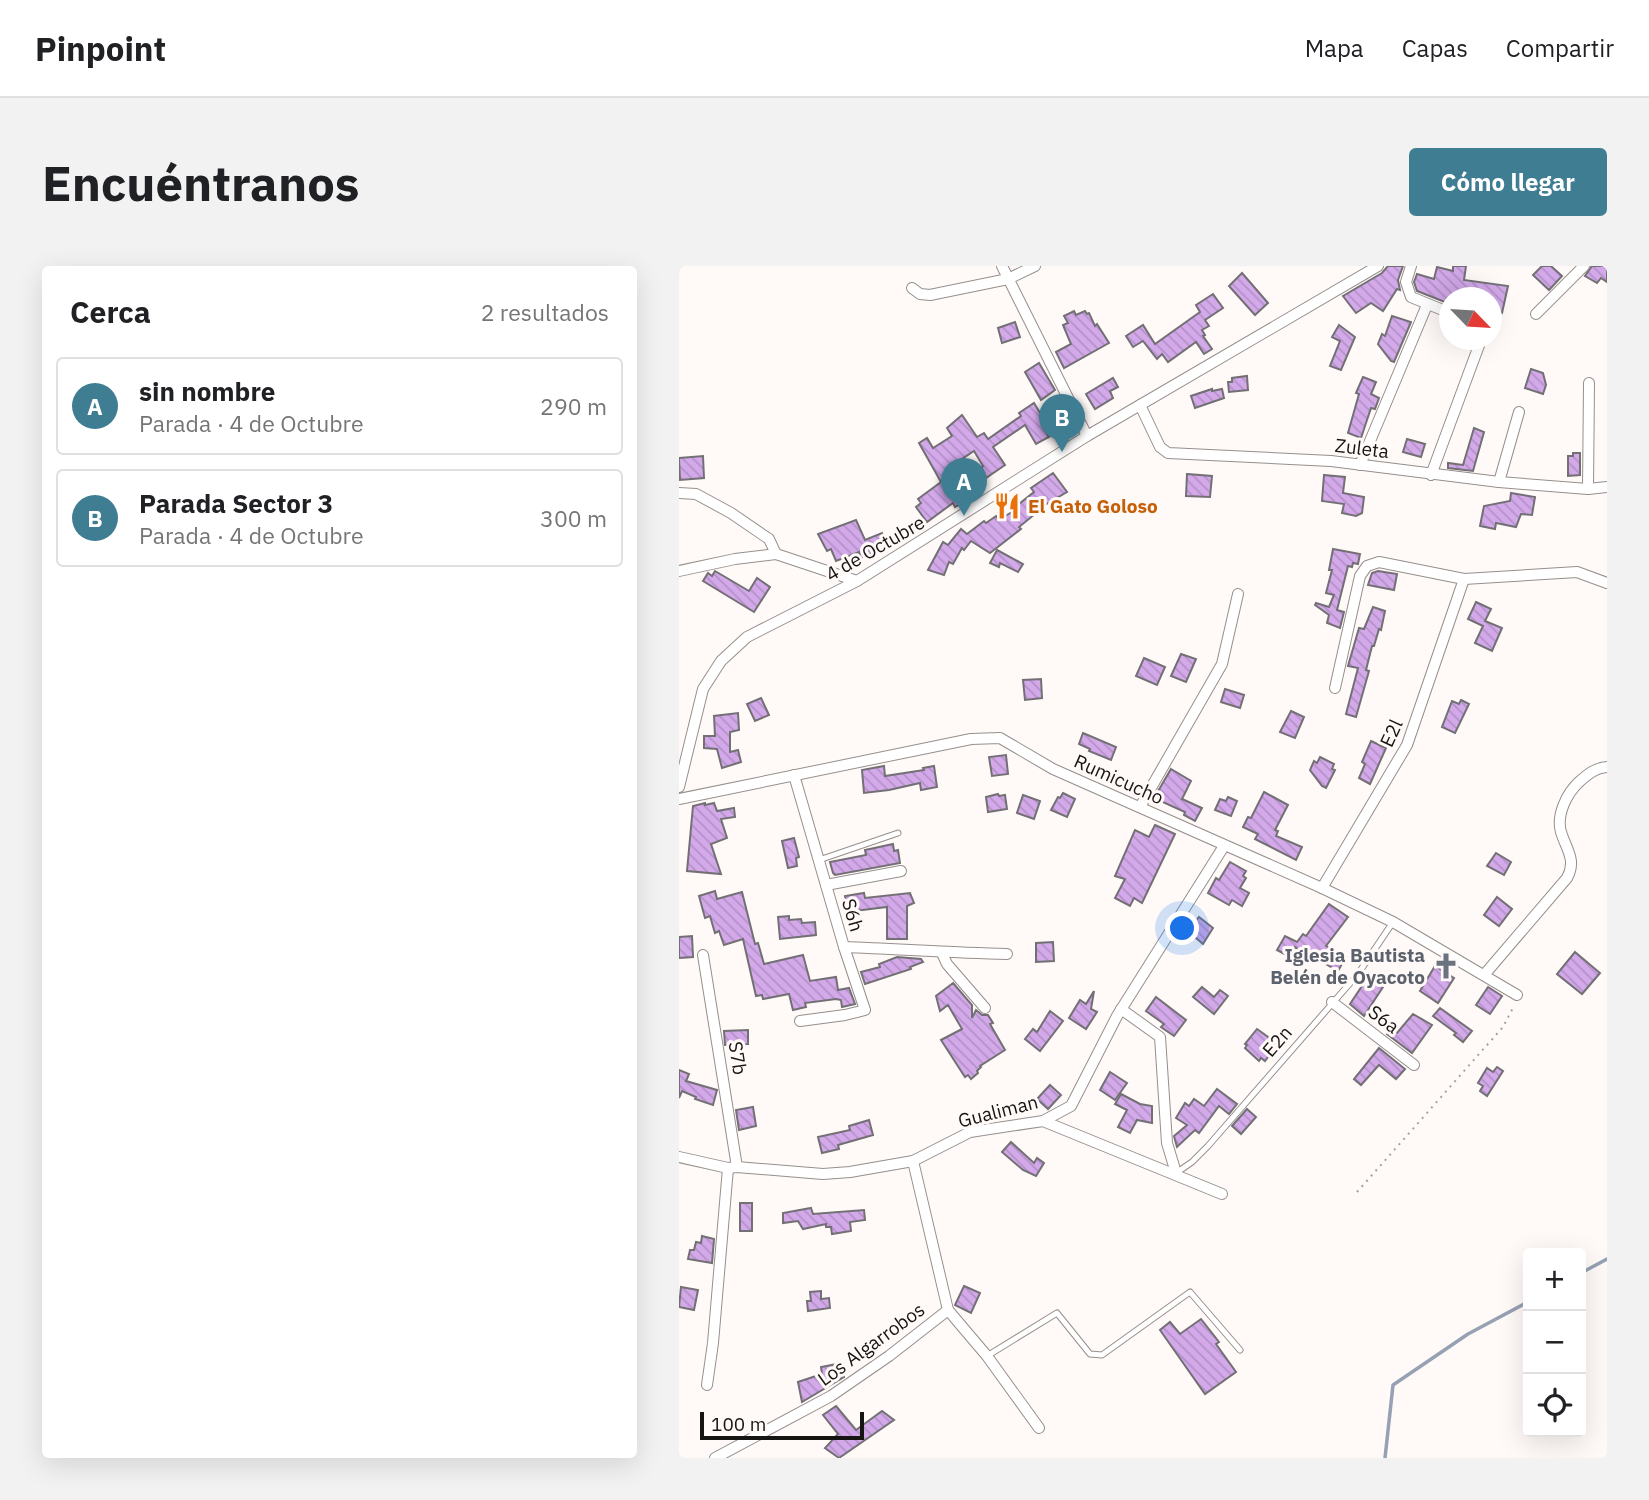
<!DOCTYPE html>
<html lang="es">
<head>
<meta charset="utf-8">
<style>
  :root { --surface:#fff; --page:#f2f2f2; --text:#202124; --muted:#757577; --line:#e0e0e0; --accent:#3e7d92 }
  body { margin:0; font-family:"IBM Plex Sans",sans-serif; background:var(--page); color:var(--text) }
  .controls { position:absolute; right:21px; bottom:21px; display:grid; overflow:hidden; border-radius:7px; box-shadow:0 7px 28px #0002 }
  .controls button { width:63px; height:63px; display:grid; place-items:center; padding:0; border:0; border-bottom:2px solid var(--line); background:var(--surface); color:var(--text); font:35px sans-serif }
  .compass { position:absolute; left:760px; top:21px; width:63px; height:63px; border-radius:50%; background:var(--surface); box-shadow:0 7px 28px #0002; rotate:115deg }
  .scale { position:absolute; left:21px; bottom:18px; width:164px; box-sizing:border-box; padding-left:7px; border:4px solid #171513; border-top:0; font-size:19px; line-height:24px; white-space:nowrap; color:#171513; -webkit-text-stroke:5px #fffaf8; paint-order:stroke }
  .you { position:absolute; left:504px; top:663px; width:24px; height:24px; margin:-18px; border:5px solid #fff; border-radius:50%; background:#1a73e8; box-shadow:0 0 0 10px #1a73e833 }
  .badge { display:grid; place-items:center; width:46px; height:46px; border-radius:50%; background:var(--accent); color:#fff; font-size:23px; font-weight:700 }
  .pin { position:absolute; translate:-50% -58px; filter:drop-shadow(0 2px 4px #0008) }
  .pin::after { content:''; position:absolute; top:37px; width:24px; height:21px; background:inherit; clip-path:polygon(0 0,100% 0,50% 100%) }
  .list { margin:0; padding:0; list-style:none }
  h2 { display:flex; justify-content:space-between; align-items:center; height:91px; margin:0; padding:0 28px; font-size:30px }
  h2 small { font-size:23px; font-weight:400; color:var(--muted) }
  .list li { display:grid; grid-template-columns:46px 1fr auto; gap:21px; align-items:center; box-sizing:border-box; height:98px; margin:0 14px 14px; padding:0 14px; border:2px solid var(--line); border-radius:7px }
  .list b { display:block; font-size:26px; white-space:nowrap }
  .list p { margin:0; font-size:23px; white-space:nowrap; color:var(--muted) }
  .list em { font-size:23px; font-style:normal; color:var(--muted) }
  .icon { flex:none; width:38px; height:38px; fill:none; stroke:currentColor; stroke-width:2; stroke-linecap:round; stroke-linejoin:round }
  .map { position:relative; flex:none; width:928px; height:1192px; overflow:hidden; border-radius:7px }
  header { display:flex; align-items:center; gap:42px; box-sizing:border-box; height:98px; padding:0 35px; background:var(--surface); border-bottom:2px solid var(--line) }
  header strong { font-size:33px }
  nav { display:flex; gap:38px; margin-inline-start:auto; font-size:24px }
  .intro { display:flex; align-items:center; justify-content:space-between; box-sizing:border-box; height:168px; padding:0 42px }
  h1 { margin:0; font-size:49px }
  .button { padding:18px 32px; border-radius:7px; background:var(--accent); color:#fff; font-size:24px; font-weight:700 }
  main { display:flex; gap:42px; padding:0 42px }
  aside { flex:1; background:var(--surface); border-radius:7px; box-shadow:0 7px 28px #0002 }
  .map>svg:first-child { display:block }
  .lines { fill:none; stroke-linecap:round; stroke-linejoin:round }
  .stream { stroke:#96a1b3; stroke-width:3.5 }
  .building { fill:url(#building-back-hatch); stroke:#737075; stroke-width:2 }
  .service-casing { stroke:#968f8c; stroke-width:7 }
  .minor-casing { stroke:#968f8c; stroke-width:12 }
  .path { stroke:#a5a2a0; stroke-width:2; stroke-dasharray:2 5; stroke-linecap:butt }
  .service { stroke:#fff; stroke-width:5 }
  .minor { stroke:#fff; stroke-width:10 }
  .labels { text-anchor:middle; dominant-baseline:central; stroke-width:6; stroke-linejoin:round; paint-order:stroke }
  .street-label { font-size:19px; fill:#171513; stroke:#fffaf8 }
  .food-label { font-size:19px; font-weight:bold; fill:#c56008; stroke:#fffaf8; text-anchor:start }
  .worship-label { font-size:19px; font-weight:bold; fill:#5b616d; stroke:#fffaf8; text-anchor:end }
</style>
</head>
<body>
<header>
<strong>Pinpoint</strong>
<nav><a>Mapa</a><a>Capas</a><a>Compartir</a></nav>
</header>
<div class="intro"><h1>Encuéntranos</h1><a class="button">Cómo llegar</a></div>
<main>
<aside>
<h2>Cerca<small>2 resultados</small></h2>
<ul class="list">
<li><span class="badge">A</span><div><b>sin nombre</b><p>Parada · 4 de Octubre</p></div><em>290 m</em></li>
<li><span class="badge">B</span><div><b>Parada Sector 3</b><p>Parada · 4 de Octubre</p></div><em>300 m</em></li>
</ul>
</aside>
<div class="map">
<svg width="928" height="1192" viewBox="0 0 928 1192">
  <defs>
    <pattern id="building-back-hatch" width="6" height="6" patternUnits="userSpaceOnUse" patternTransform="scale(1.75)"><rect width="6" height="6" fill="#d3a9ea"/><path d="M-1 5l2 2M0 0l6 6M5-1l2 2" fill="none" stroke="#b491c8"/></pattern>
  </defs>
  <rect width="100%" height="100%" fill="#fffaf8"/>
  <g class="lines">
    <g class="stream">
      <path d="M902 1007 928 993"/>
      <path d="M706 1192 714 1119 789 1068 849 1036"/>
    </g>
  </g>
  <g class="building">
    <path d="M709 0H724L719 14 721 24 718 23 704 45 692 37 677 47 664 30 703 7Z"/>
    <path d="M774 0H787L785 14 829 20 823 47 813 44V32H771V38L738 25 735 16 738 8 755 13 758 1 774 5Z"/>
    <path d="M863 0H872L883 10 870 24 854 9Z"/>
    <path d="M913 0H928V16L922 12 918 17 906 10Z"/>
    <path d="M563 7 589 37 576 49 550 20Z"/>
    <path d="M534 28 544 42 526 54 530 60 523 64 526 69 524 70 533 83 525 88 517 76 489 96 483 88 478 93 464 75 454 81 447 70 464 59 476 78 521 46 517 39Z"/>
    <path d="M395 45 397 49 406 45 408 48 410 47 416 60 418 58 430 77 385 102 377 86 392 78 384 59 389 57 385 50Z"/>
    <path d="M713 50 732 56 715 96 712 95 699 78 703 68 706 70Z"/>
    <path d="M336 56 341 71 323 77 319 62Z"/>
    <path d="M660 59 676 71 662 104 651 100 661 75 653 71Z"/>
    <path d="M360 97 376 124 362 134 346 106Z"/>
    <path d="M852 103 864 107 867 119 864 128 846 122Z"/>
    <path d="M568 110 569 124 550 126 549 116H553V112Z"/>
    <path d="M684 111 697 116 692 128 700 132 696 143 692 142 682 172 669 167 680 128 677 127Z"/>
    <path d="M434 112 439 121 431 125 434 132 416 143 407 128Z"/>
    <path d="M533 123V125L543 123 545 132 516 142 512 130Z"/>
    <path d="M355 137 369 160 365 163 370 171 357 178 346 159 314 181 326 199 304 214 298 205 304 200 295 185 271 201 291 232 276 241 274 237 248 256 237 241 242 237 239 233 262 216 240 177 248 172 254 182 273 170 268 162 283 149 298 171 305 167 309 173 342 150 340 147Z"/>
    <path d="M795 162 805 166 794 205 769 202V197L784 199Z"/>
    <path d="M728 173 746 178 742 191 724 186Z"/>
    <path d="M894 187H901V209L889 210V190H894Z"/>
    <path d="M24 190 25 212 1 214 0 192Z"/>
    <path d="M374 207 388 226 354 246 356 248 340 261 342 263 311 287 292 275 285 284 283 282 274 298 270 296 265 309 249 304 264 276 269 279 282 263 288 268 305 255 307 257 317 250 320 254 336 244 335 242 355 226 352 222Z"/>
    <path d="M508 208 533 210 531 231 507 230Z"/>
    <path d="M645 209 666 211 664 227 685 231 683 247 677 250 663 247 665 238 643 235Z"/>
    <path d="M832 227 856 231 853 249 842 248 837 261 817 257 816 263 801 260 805 240 831 235Z"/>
    <path d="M177 254 186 274 203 267 208 281 182 292 180 286 157 295 152 283 148 285 139 268Z"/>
    <path d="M654 283 681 288 679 298 674 297 673 301 669 300 658 344 665 346 661 362 648 357 650 349 636 339 637 337 650 341 655 329 647 327 653 304H650Z"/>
    <path d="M318 284 344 298 339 306 321 297 320 301 311 297Z"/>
    <path d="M36 305 70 325 78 312 91 321 75 346 24 315 29 307 33 310Z"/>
    <path d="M699 305 718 308 715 324 689 319 693 307Z"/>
    <path d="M797 336 812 343 806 355 823 362 813 385 796 377 804 360 789 353Z"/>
    <path d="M694 341 706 345 702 364 700 363 695 380H693L687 404 690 405 677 451 667 448 679 402 669 400 680 362 685 363Z"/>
    <path d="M502 388 517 393 507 416 492 410Z"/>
    <path d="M465 392 486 401 478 419 457 410Z"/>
    <path d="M362 413 363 432 346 434 344 414Z"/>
    <path d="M546 423 565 429 561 442 542 436Z"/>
    <path d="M82 432 90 449 76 455 68 438Z"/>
    <path d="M782 434 790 438 776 467 763 461 773 435 780 438Z"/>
    <path d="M612 445 625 451 616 472 601 466Z"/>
    <path d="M59 447 60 464 51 466V486L59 484 62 496 43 502 38 483 25 482V470H36L35 450Z"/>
    <path d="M404 467 437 481 432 494 410 485 411 483 400 478Z"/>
    <path d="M692 475 707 482 691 518 680 512 686 498 683 496Z"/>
    <path d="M327 489 329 508 313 510 310 491Z"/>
    <path d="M641 491 655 498 653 503 656 504 647 522 643 520 631 504 635 495 638 497Z"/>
    <path d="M205 500 206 510 245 504 244 502 255 500 258 521 242 524 241 517 210 524 185 527 183 504Z"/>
    <path d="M492 503 512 515 503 533 523 542 516 555 505 549 506 546 475 532Z"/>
    <path d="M585 526 609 539 596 564 599 565 597 570 623 581 617 594 576 573 579 568 564 561 569 551 572 552Z"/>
    <path d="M384 527 396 533 388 551 372 544 379 531 381 532Z"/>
    <path d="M319 528 320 530 326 529 328 543 309 546 307 531Z"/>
    <path d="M344 529 361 535 355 553 338 547Z"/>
    <path d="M549 531 558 535 552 550 536 544 541 533 547 535Z"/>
    <path d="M26 537V539L35 537 38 545 55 542 56 551 42 553 48 572 32 578 42 608 8 605 14 540Z"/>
    <path d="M476 559 496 568 463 637 455 632 451 640 436 632 446 613 436 610 456 564 470 571Z"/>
    <path d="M115 572 120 591 117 592 118 600 109 602 103 575Z"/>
    <path d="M214 578 215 585 219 584 221 597 156 609 154 607 151 596 187 589 186 584Z"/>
    <path d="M817 587 832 596 825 609 808 600Z"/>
    <path d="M551 596 567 605 564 610 567 612 561 622 570 627 563 640 553 634 550 639 529 627 537 612 540 614Z"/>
    <path d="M36 625 38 633 63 626 76 678 79 677 85 698 124 689 131 715 157 711 159 724 170 722 176 738 163 741 162 734 157 733 126 737 127 741 114 744 110 728 84 733 83 729 77 730 64 673 45 679 40 665 36 667 31 650 26 652 20 630Z"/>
    <path d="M185 627 186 632 231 627 235 637 228 640V673H208V641L168 646 166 630Z"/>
    <path d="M818 631 833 643 820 660 805 649Z"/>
    <path d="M650 638 669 651 647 680 667 691 659 705 636 692 633 695 616 681 611 691 598 684 606 670 618 676 624 668 627 670Z"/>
    <path d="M110 650V654L122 653 123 657 136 656 137 669 101 673 99 651Z"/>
    <path d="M520 651 534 662 524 678 509 665Z"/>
    <path d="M13 670 14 691 0 692V671Z"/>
    <path d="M374 676 375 695 357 696V677Z"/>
    <path d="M896 686 921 707 903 728 878 708Z"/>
    <path d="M218 691 242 693 244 696 231 701 232 703 186 718 182 706 201 701 200 698Z"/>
    <path d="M756 700 775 712 759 737 741 725Z"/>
    <path d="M689 711 704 721 685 750 671 738Z"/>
    <path d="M274 717 293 739V752L297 744 303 749H309L314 757 311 758 326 784 301 800 302 801 298 805 299 807 292 813 289 809 286 811 262 774 283 763 269 739 261 745 257 730Z"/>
    <path d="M523 721 535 731 541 724 549 730 535 748 514 731Z"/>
    <path d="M809 721 823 730 811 748 797 739Z"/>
    <path d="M415 725 412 743 418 746 407 763 390 752 401 734 407 738Z"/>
    <path d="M477 731 507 754 495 770 482 761 485 758 467 745Z"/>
    <path d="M761 742 793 765 784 776 775 769 777 767 754 750Z"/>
    <path d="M371 745 384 755 361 785 346 773 354 763 358 766Z"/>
    <path d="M734 748 753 759 733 787 708 768 712 763 718 767Z"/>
    <path d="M578 763 596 776 592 781 595 783 586 795 582 792 580 795 566 782 568 779 566 778Z"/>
    <path d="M69 764V778L46 779 45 765Z"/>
    <path d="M700 782 726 803 717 813 700 799 682 819 675 813Z"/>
    <path d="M818 801 824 805 808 830 801 825 804 820 799 817 808 802 814 806Z"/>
    <path d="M0 804 10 808 7 815 38 824 34 839 16 833 17 831 3 825 0 832Z"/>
    <path d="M431 806 448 817 436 834 421 824Z"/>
    <path d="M371 819 382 829 369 843 358 833Z"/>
    <path d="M538 823 558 838 550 848 540 840 520 867 516 864 498 881 495 870 508 859 497 852 506 837 510 840 515 833 525 840Z"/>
    <path d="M442 828 461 838 473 840V857L458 854 451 867 439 861 448 844 436 838Z"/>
    <path d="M74 841 77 860 60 864 57 844Z"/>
    <path d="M568 843 577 851 562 868 553 860Z"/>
    <path d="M190 854 194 869 159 879 160 883 143 887 139 871 171 864 170 860Z"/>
    <path d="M332 876 355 897 358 892 365 897 357 910 344 904 323 886Z"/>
    <rect x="61" y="937" width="12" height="28"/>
    <path d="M132 942 134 948 185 944 186 954 171 956 172 965 153 968 152 961H147V958L124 963 119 955 104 957V947Z"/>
    <path d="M23 970 35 973 33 997 9 993 11 984H15L17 976 22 977Z"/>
    <path d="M285 1020 301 1027 292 1047 276 1039Z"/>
    <path d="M2 1021 19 1024 15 1044 0 1041Z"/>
    <path d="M142 1025V1033L150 1032 151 1042 129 1045 128 1035H132L131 1026Z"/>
    <path d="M522 1053 540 1076 537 1078 557 1106 526 1128 481 1064 491 1056 501 1068Z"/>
    <path d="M163 1097 165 1111 123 1136 119 1116 143 1108 142 1101Z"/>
    <path d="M157 1140 177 1164 203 1145 215 1154 160 1192 146 1182 159 1168 144 1149Z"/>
  </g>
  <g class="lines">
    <g class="service-casing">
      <g id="service">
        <path d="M140 594 219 567"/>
        <path d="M497 907 513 896 529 880 679 708 714 656"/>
        <path d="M308 1090 378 1047 411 1088 423 1089 511 1026 561 1084"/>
      </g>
    </g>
    <g class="minor-casing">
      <g id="minor">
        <path d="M323 0 408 170"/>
        <path d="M732 0 727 16 732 31 771 47"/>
        <path d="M233 22 241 28 251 29 329 13 356 0"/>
        <path d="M857 48 905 0"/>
        <path d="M461 139 481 181 489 187 652 195 820 216 909 223 928 221"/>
        <path d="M681 199 748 39"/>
        <path d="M752 209 802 74"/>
        <path d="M820 216 840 146"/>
        <path d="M909 223 910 117"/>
        <path d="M0 227 17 228 52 247 90 273 97 288 178 315"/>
        <path d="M0 305 56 293 97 288"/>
        <path d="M656 422 681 310 688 300 700 296 785 313 898 306 928 317"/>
        <path d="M115 509 165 681C220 683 274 687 328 688"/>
        <path d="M0 521 24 423 42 395 68 371 178 315 408 170 699 0"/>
        <path d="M0 533 292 473 321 472 374 503 643 622 714 656 838 729"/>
        <path d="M461 541 543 398 559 328"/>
        <path d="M147 619 222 605"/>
        <path d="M643 622 728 479 785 313"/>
        <path d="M263 687 268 698 306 742"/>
        <path d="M24 689 58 901"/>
        <path d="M805 709 888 612C898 594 887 583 882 566 877 549 888 527 900 516 909 508 916 502 928 501"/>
        <path d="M653 736 735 799"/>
        <path d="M442 743 481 771 488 877 497 907"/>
        <path d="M121 755 166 749 186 744 165 681"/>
        <path d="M364 855 543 928"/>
        <path d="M0 891 49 902 58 901 144 908 171 906 234 895 291 866 364 855 392 840 438 750 545 580"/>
        <path d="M269 1044 308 1090 360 1162"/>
        <path d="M28 1119 34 1077 49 902"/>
        <path d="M36 1192 152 1130 210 1090 269 1044 234 895"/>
      </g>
    </g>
    <path class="path" d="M678 926 824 761 835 740"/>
    <use href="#service" class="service"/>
    <use href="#minor" class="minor"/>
  </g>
  <defs>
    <g id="restaurant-bare" transform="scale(2.1)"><path d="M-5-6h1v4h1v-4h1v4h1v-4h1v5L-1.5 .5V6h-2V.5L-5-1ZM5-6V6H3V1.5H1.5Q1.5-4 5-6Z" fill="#e8710a" stroke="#fffaf8" stroke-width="2.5" paint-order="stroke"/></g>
    <g id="church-bare" transform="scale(2.1)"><path d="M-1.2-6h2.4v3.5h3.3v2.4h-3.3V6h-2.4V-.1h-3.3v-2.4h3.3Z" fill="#6b7280" stroke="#fffaf8" stroke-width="2.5" paint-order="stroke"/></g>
  </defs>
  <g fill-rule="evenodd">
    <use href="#restaurant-bare" x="328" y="240"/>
    <use href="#church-bare" x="767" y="700"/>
  </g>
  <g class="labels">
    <g class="street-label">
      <text transform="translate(683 182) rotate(7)">Zuleta</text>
      <text transform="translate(196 282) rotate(-30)">4 de Octubre</text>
      <text transform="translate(712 467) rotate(-65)">E2l</text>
      <text transform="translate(440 513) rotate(24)">Rumicucho</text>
      <text transform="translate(174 649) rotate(74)">S6h</text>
      <text transform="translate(705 753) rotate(37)">S6a</text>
      <text transform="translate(598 775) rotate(-49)">E2n</text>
      <text transform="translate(59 792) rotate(81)">S7b</text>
      <text transform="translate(319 845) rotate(-14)">Gualiman</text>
      <text transform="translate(192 1078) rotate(-36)">Los Algarrobos</text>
    </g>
    <g class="food-label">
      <text x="349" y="240">El Gato Goloso</text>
    </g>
    <g class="worship-label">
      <text x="746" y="689">Iglesia Bautista<tspan x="746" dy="22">Belén de Oyacoto</tspan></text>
    </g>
  </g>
</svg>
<div class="controls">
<button>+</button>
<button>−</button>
<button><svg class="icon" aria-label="locate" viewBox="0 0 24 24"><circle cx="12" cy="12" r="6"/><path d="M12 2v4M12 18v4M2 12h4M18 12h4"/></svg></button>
</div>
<svg class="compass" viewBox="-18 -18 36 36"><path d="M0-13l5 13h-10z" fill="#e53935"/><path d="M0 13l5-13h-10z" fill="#757577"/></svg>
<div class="scale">100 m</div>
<div class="you"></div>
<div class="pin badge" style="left:285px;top:250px">A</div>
<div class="pin badge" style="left:383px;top:186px">B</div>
</div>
</main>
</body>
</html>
